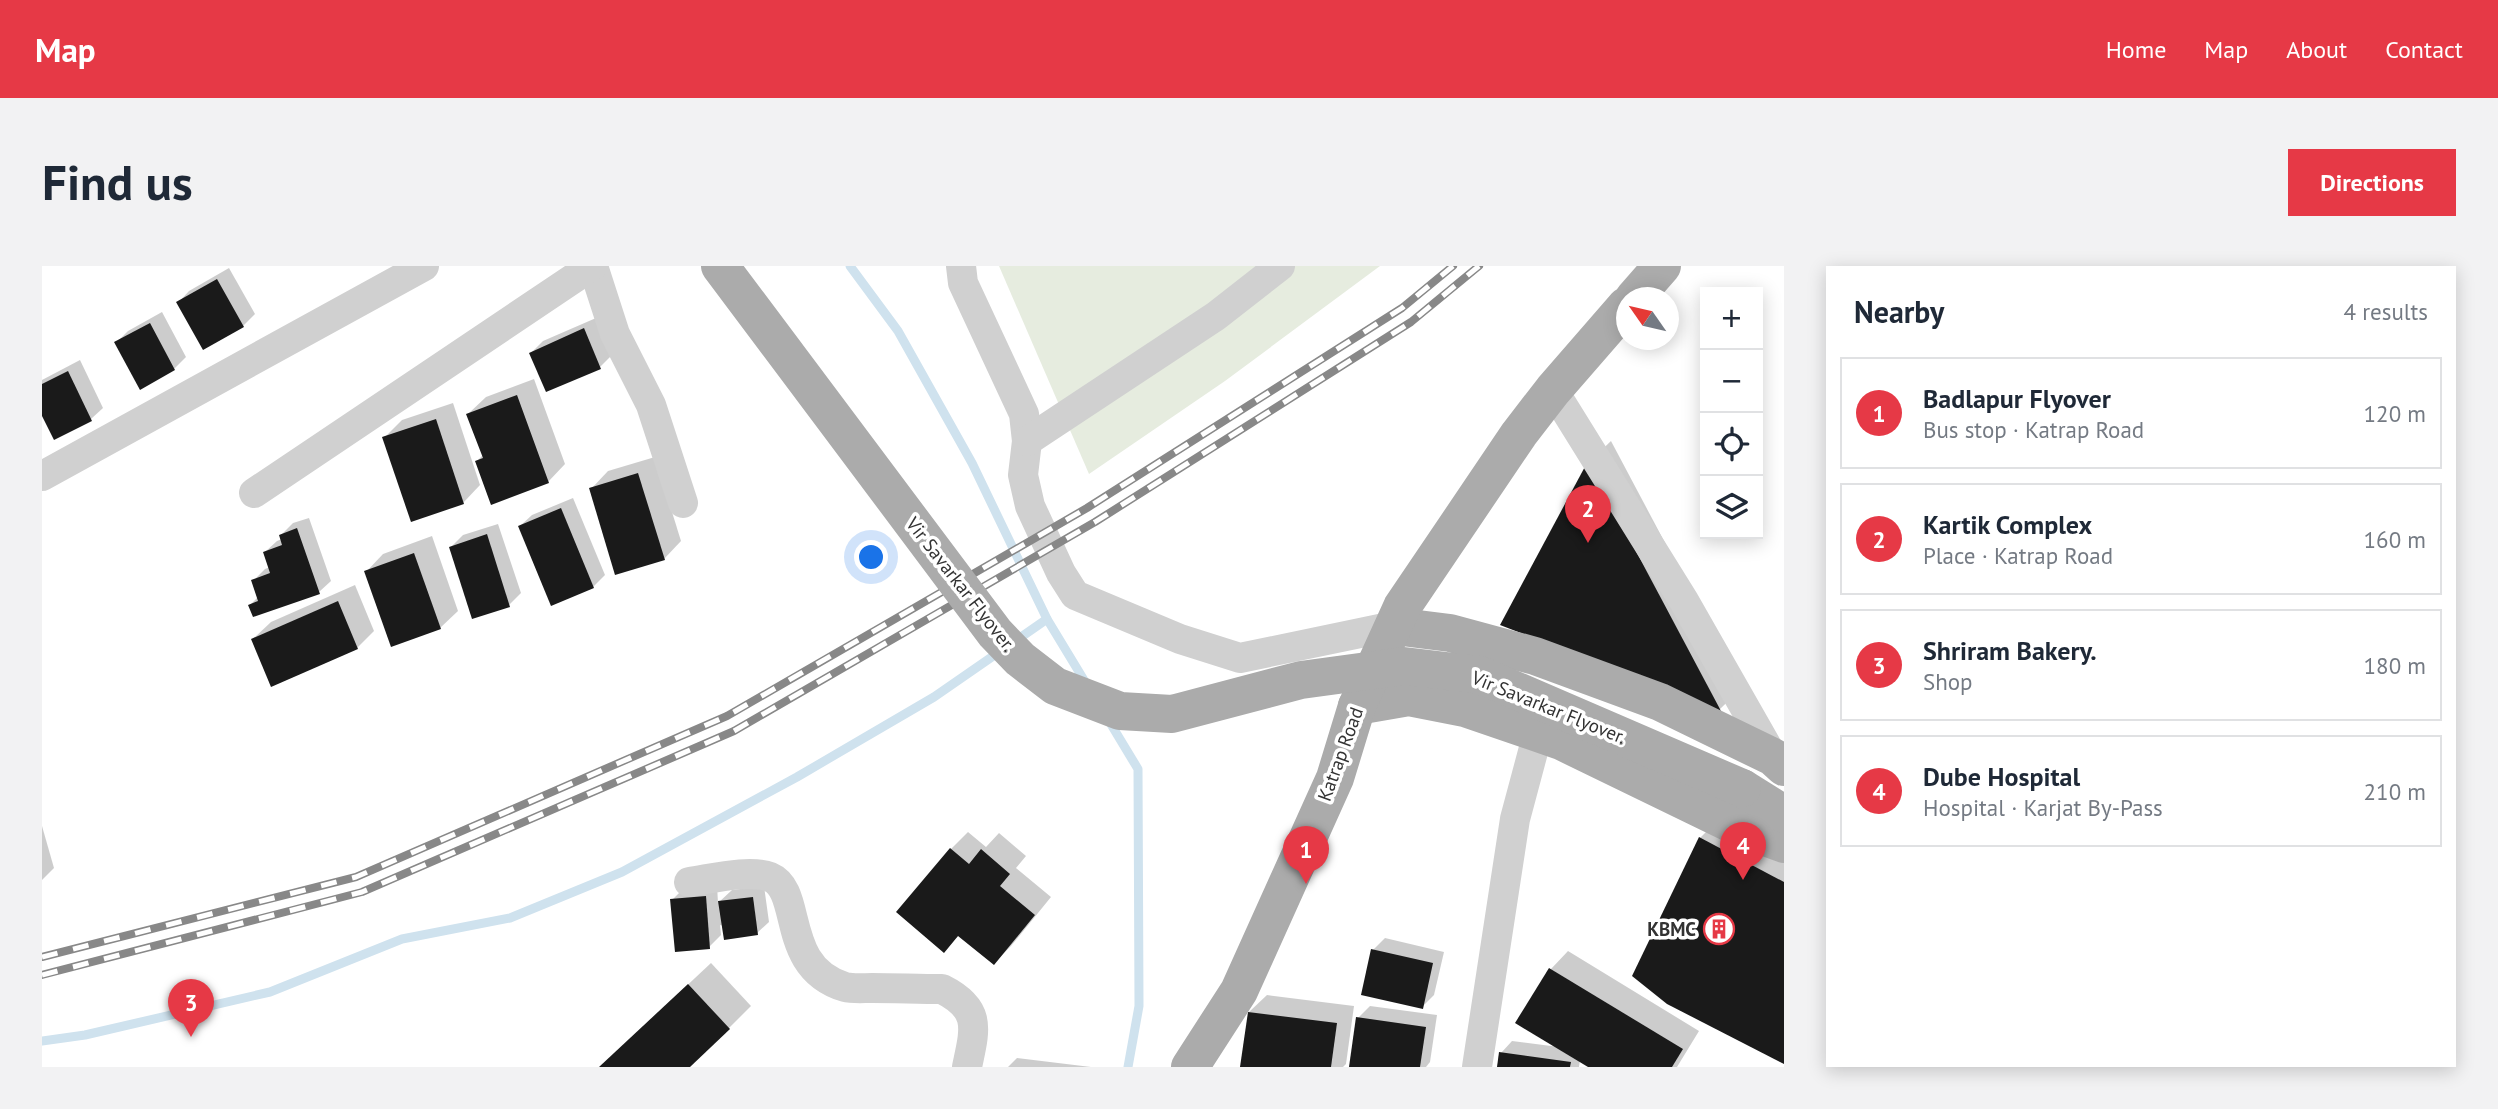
<!DOCTYPE html>
<html lang="en">
<head>
<meta charset="utf-8">
<style>
  :root { --surface:#fff; --page:#f2f2f3; --text:#1f2937; --muted:#747a83; --line:#e0e1e3; --accent:#e63946 }
  body { margin:0; font-family:"PT Sans",sans-serif; background:var(--page); color:var(--text) }
  .controls { position:absolute; right:21px; top:21px; display:grid; overflow:hidden; border-radius:0px; box-shadow:0 4px 18px #0003 }
  .controls button { width:63px; height:63px; display:grid; place-items:center; padding:0; border:0; border-bottom:2px solid var(--line); background:var(--surface); color:var(--text); font:35px sans-serif }
  .compass { position:absolute; left:1574px; top:21px; width:63px; height:63px; border-radius:50%; background:var(--surface); box-shadow:0 4px 18px #0003; rotate:304deg }
  .you { position:absolute; left:830px; top:292px; width:24px; height:24px; margin:-18px; border:5px solid #fff; border-radius:50%; background:#1a73e8; box-shadow:0 0 0 10px #1a73e833 }
  .badge { display:grid; place-items:center; width:46px; height:46px; border-radius:50%; background:var(--accent); color:#fff; font-size:23px; font-weight:700 }
  .pin { position:absolute; translate:-50% -58px; filter:drop-shadow(0 2px 4px #0008) }
  .pin::after { content:''; position:absolute; top:37px; width:24px; height:21px; background:inherit; clip-path:polygon(0 0,100% 0,50% 100%) }
  .list { margin:0; padding:0; list-style:none }
  h2 { display:flex; justify-content:space-between; align-items:center; height:91px; margin:0; padding:0 28px; font-size:30px }
  h2 small { font-size:23px; font-weight:400; color:var(--muted) }
  .list li { display:grid; grid-template-columns:46px 1fr auto; gap:21px; align-items:center; box-sizing:border-box; height:112px; margin:0 14px 14px; padding:0 14px; border:2px solid var(--line); border-radius:0px }
  .list b { display:block; font-size:26px; white-space:nowrap }
  .list p { margin:0; font-size:23px; white-space:nowrap; color:var(--muted) }
  .list em { font-size:23px; font-style:normal; color:var(--muted) }
  .icon { flex:none; width:38px; height:38px; fill:none; stroke:currentColor; stroke-width:2; stroke-linecap:round; stroke-linejoin:round }
  .map { position:relative; flex:none; width:1742px; height:801px; overflow:hidden; border-radius:0px }
  header { display:flex; align-items:center; gap:42px; box-sizing:border-box; height:98px; padding:0 35px; background:var(--accent); color:#fff }
  header strong { font-size:33px }
  nav { display:flex; gap:38px; margin-inline-start:auto; font-size:24px }
  .intro { display:flex; align-items:center; justify-content:space-between; box-sizing:border-box; height:168px; padding:0 42px }
  h1 { margin:0; font-size:49px }
  .button { padding:18px 32px; border-radius:0px; background:var(--accent); color:#fff; font-size:24px; font-weight:700 }
  main { display:flex; gap:42px; padding:0 42px }
  aside { flex:1; background:var(--surface); border-radius:0px; box-shadow:0 4px 18px #0003 }
  .map>svg:first-child { display:block }
  .green { fill:#e6ecdf }
  .shadow { fill:#0003 }
  .lines { fill:none; stroke-linecap:round; stroke-linejoin:round }
  .stream { stroke:#cfe2ee; stroke-width:9 }
  .building { fill:#1a1a1a }
  .minor { stroke:#d0d0d0; stroke-width:30 }
  .major { stroke:#ababab; stroke-width:38 }
  .rail-casing { stroke:#888; stroke-width:8 }
  .rail { stroke:#fff; stroke-width:5; stroke-dasharray:16; stroke-linecap:butt }
  .major-bridge { stroke:#ababab; stroke-width:38 }
  .labels { text-anchor:middle; dominant-baseline:central; stroke-width:7; stroke-linejoin:round; paint-order:stroke }
  .street-label { font-size:19px; fill:#333; stroke:#fff }
  .poi-label { font-size:19px; font-weight:bold; fill:#333; stroke:#fff; text-anchor:end }
</style>
</head>
<body>
<header>
<strong>Map</strong>
<nav><a>Home</a><a>Map</a><a>About</a><a>Contact</a></nav>
</header>
<div class="intro"><h1>Find us</h1><a class="button">Directions</a></div>
<main>
<div class="map">
<svg width="1742" height="801" viewBox="0 0 1742 801">
  <rect width="100%" height="100%" fill="#fff"/>
  <path class="green" d="M957 0H1338L1183 115 1047 208Z"/>
  <g class="shadow">
    <path d="M187 2 213 48 201 60 136 37 147 25Z"/>
    <path d="M120 46 144 91 132 103 74 77 86 65Z"/>
    <path d="M554 52 570 89 558 101 489 87 501 75Z"/>
    <path d="M38 94 61 142 49 153 13 172 0 146V114Z"/>
    <path d="M492 113 523 198 506 216 435 195 442 188 426 148 444 131Z"/>
    <path d="M411 137 438 219 421 237 342 172 360 154Z"/>
    <path d="M1569 175 1700 422 1678 443 1460 358 1547 196Z"/>
    <path d="M613 191 639 275 622 293 549 223 566 205Z"/>
    <path d="M531 232 563 309 551 321 478 260 490 249Z"/>
    <path d="M267 252 289 315 277 326 208 339 216 331 211 315 223 303 228 301 223 286 235 275 240 273 239 269 251 257Z"/>
    <path d="M456 258 479 327 467 339 409 281 421 269Z"/>
    <path d="M390 270 416 345 398 362 324 306 341 288Z"/>
    <path d="M313 319 332 365 315 382 211 373 229 356Z"/>
    <path d="M1680 550 1742 583V796L1658 572Z"/>
    <path d="M0 560 12 602 0 614Z"/>
    <path d="M926 566 944 581 957 567 984 590 974 602 1009 631 969 680 952 697 917 669 902 684 909 583Z"/>
    <path d="M675 619 676 637 690 624 722 620 727 656 715 667 678 659 679 669 667 681 630 634 642 622Z"/>
    <path d="M1343 672 1402 686 1392 729 1380 741 1331 684Z"/>
    <path d="M1526 685 1657 765 1635 801H1549L1538 794 1537 801H1457L1459 787 1470 775 1517 781 1476 757 1509 703Z"/>
    <path d="M669 697 709 740 687 762 558 801Z"/>
    <path d="M1225 729 1312 740 1304 798 1301 801H1200L1207 746Z"/>
    <path d="M1328 740 1395 749 1388 796 1384 801H1324L1316 752Z"/>
    <path d="M975 792 1049 801H966Z"/>
  </g>
  <g class="lines">
    <g class="stream">
      <path d="M808 0 856 65 930 197 1005 353 1045 419"/>
      <path d="M972 376 1005 353"/>
      <path d="M1067 455 1096 503 1097 740 1086 801"/>
      <path d="M0 775 43 769 228 726 360 673 468 652 580 606 755 511 892 431 957 386"/>
    </g>
  </g>
  <g class="building">
    <path d="M175 13 202 61 161 84 134 36Z"/>
    <path d="M108 57 133 104 98 124 72 76Z"/>
    <path d="M542 62 559 103 504 126 487 87Z"/>
    <path d="M26 105 50 155 12 174 0 150V118Z"/>
    <path d="M475 129 507 217 449 239 433 195 441 192 424 148Z"/>
    <path d="M394 153 422 238 369 256 340 171Z"/>
    <path d="M1546 195 1679 445 1458 359Z"/>
    <path d="M596 207 623 294 573 309 547 222Z"/>
    <path d="M519 242 552 322 509 340 476 260Z"/>
    <path d="M255 262 278 328 211 351 206 339 216 335 209 314 228 307 221 286 240 279 237 269Z"/>
    <path d="M445 268 468 341 430 353 407 281Z"/>
    <path d="M372 287 399 363 349 381 322 305Z"/>
    <path d="M296 335 316 383 229 421 209 373Z"/>
    <path d="M1657 571 1742 616V798L1625 738 1590 710Z"/>
    <path d="M908 582 927 598 939 583 968 608 958 620 993 649 952 699 916 670 902 687 854 646Z"/>
    <path d="M664 630 668 683 633 686 628 633Z"/>
    <path d="M711 631 716 669 682 674 676 635Z"/>
    <path d="M1329 683 1391 697 1381 743 1319 729Z"/>
    <path d="M1507 702 1641 783 1630 801H1546L1473 757Z"/>
    <path d="M646 718 688 763 648 801H557Z"/>
    <path d="M1206 746 1295 757 1289 801H1198Z"/>
    <path d="M1314 751 1384 761 1378 801H1307Z"/>
    <path d="M1457 786 1529 796 1528 801H1455Z"/>
  </g>
  <g class="lines">
    <g class="minor">
      <path d="M551 0 573 68 609 139 641 237"/>
      <path d="M919 0 921 17 982 148 985 175 981 209 988 240 1019 307 1033 329 1138 373 1198 392 1352 360"/>
      <path d="M1511 124 1642 335 1731 491"/>
      <path d="M985 175 1174 50 1238 0"/>
      <path d="M0 210 382 0"/>
      <path d="M212 227 550 0"/>
      <path d="M647 616C669 613 708 603 728 611 762 625 737 701 803 721 811 723 821 722 830 722 853 722 877 723 900 723 940 743 933 763 925 801"/>
      <path d="M1435 801 1473 553 1496 467"/>
    </g>
    <g class="major">
      <path d="M1592 32 1620 0"/>
      <path d="M1352 360 1408 367 1493 390 1618 436 1731 491 1742 501"/>
      <path d="M1315 440 1367 431 1423 442 1519 475 1698 562 1742 578"/>
      <path d="M1700 522 1742 548"/>
      <path d="M1148 801 1197 725 1293 512 1315 440 1360 341 1477 168 1511 124 1584 40"/>
    </g>
    <g class="rail-casing">
      <g id="rail">
        <path d="M0 691 314 611 685 450 1045 242 1360 42 1411 0"/>
        <path d="M0 709 320 626 692 465 1053 256 1369 56 1437 0"/>
      </g>
    </g>
    <use href="#rail" class="rail"/>
    <path class="major-bridge" d="M678 0 953 367 978 393 1013 420 1078 445 1130 448 1259 414 1362 400 1438 409 1700 522"/>
  </g>
  <defs>
    <g id="building-ring" transform="scale(1.575)"><circle r="9.5" fill="#fff" stroke="#e63946" stroke-width="1.5"/><path d="M-4-6H4V6H1V3H-1V6H-4ZM-2.5-4.3h1.7v1.8h-1.7ZM.8-4.3h1.7v1.8H.8ZM-2.5-1h1.7V.8h-1.7ZM.8-1h1.7V.8H.8Z" fill="#e63946"/></g>
  </defs>
  <g fill-rule="evenodd">
    <use href="#building-ring" x="1677" y="663"/>
  </g>
  <g class="labels">
    <g class="street-label">
      <text transform="translate(919 318) rotate(52)">Vir Savarkar Flyover.</text>
      <text transform="translate(1507 441) rotate(22)">Vir Savarkar Flyover.</text>
      <text transform="translate(1298 488) rotate(-70)">Katrap Road</text>
    </g>
    <g class="poi-label">
      <text x="1654" y="663">KBMC</text>
    </g>
  </g>
</svg>
<div class="controls">
<button>+</button>
<button>−</button>
<button><svg class="icon" aria-label="locate" viewBox="0 0 24 24"><circle cx="12" cy="12" r="6"/><path d="M12 2v4M12 18v4M2 12h4M18 12h4"/></svg></button>
<button><svg class="icon" aria-label="layers" viewBox="0 0 24 24"><path d="M12 4l9 5-9 5-9-5zM3 14l9 5 9-5"/></svg></button>
</div>
<svg class="compass" viewBox="-18 -18 36 36"><path d="M0-13l5 13h-10z" fill="#e53935"/><path d="M0 13l5-13h-10z" fill="#747a83"/></svg>
<div class="you"></div>
<div class="pin badge" style="left:1264px;top:618px">1</div>
<div class="pin badge" style="left:1546px;top:277px">2</div>
<div class="pin badge" style="left:149px;top:771px">3</div>
<div class="pin badge" style="left:1701px;top:614px">4</div>
</div>
<aside>
<h2>Nearby<small>4 results</small></h2>
<ul class="list">
<li><span class="badge">1</span><div><b>Badlapur Flyover</b><p>Bus stop · Katrap Road</p></div><em>120 m</em></li>
<li><span class="badge">2</span><div><b>Kartik Complex</b><p>Place · Katrap Road</p></div><em>160 m</em></li>
<li><span class="badge">3</span><div><b>Shriram Bakery.</b><p>Shop</p></div><em>180 m</em></li>
<li><span class="badge">4</span><div><b>Dube Hospital</b><p>Hospital · Karjat By-Pass</p></div><em>210 m</em></li>
</ul>
</aside>
</main>
</body>
</html>
